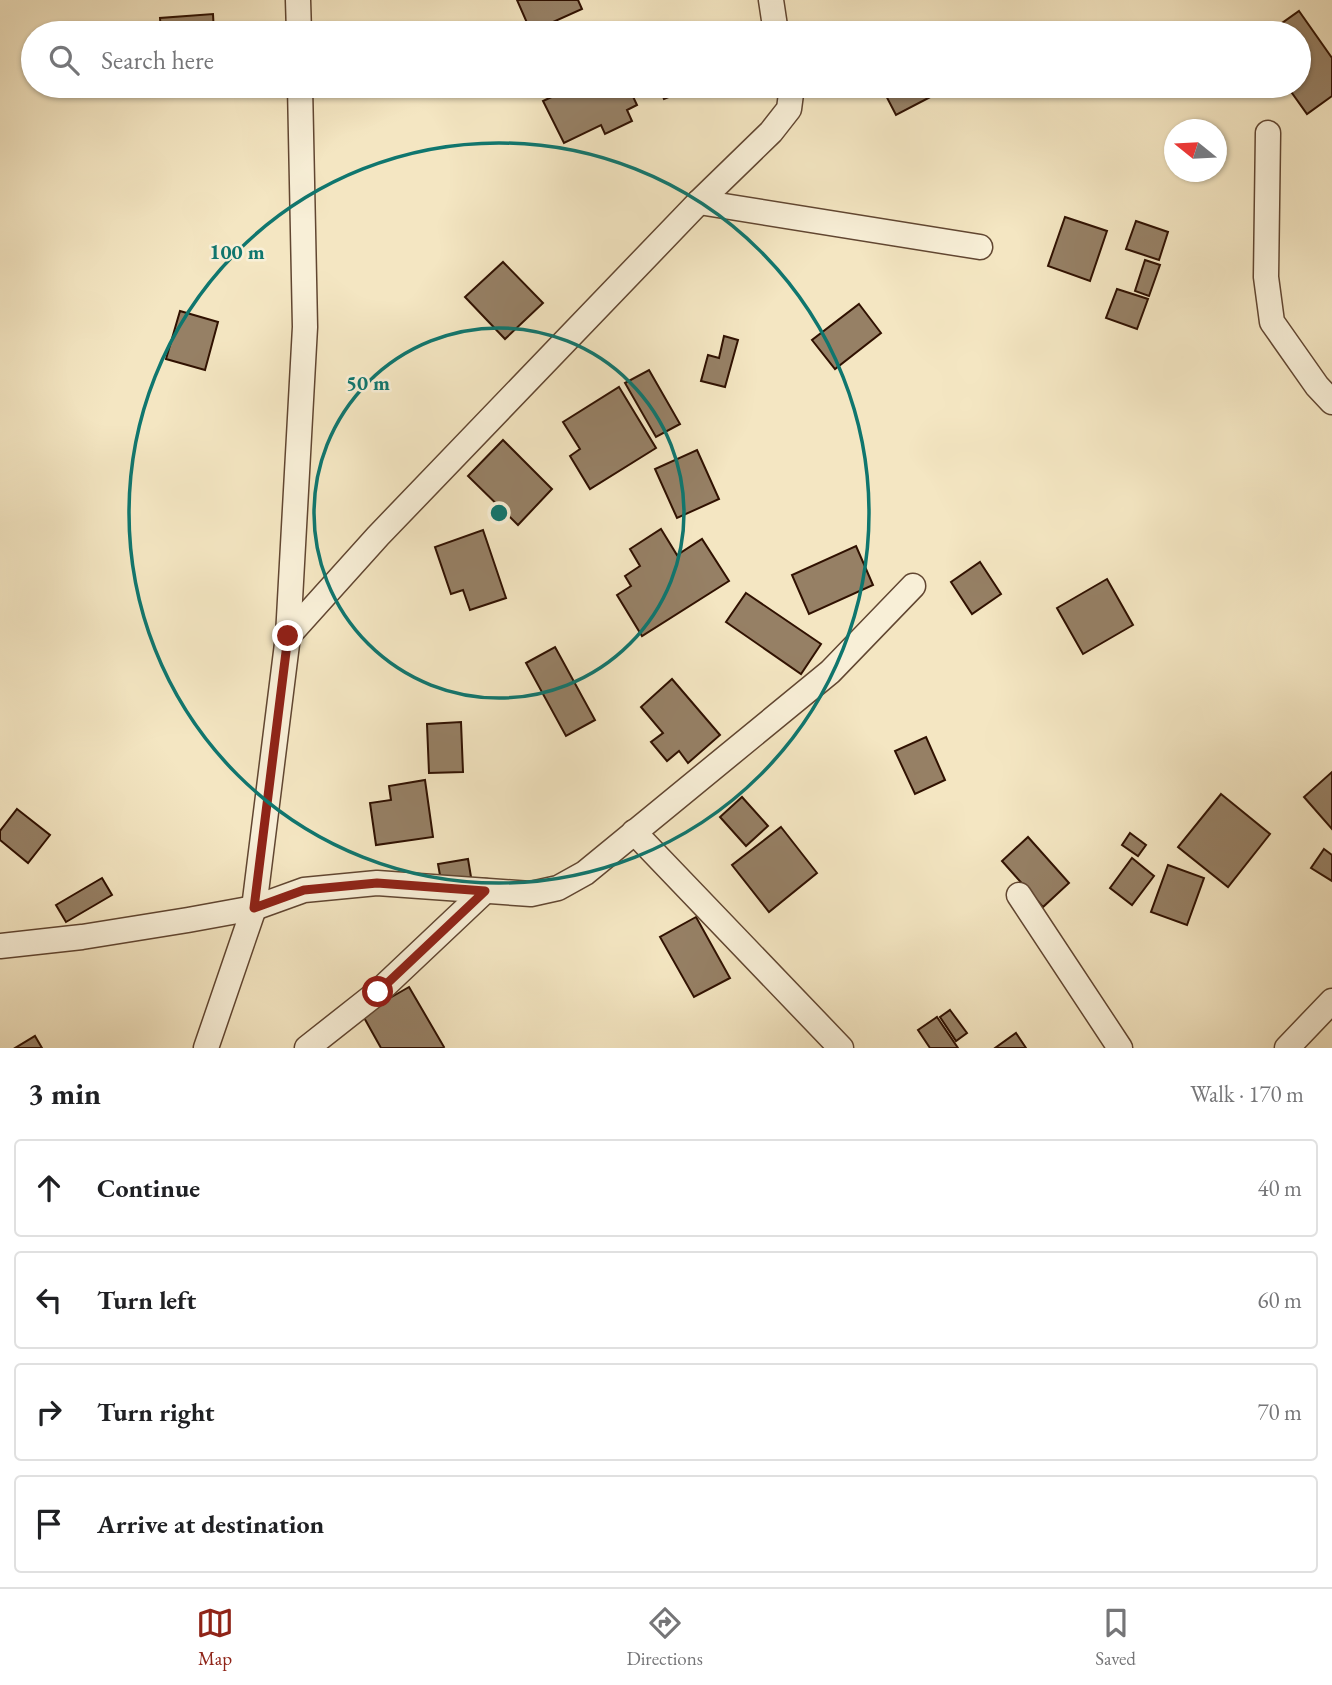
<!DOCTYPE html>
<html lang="en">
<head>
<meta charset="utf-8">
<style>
  :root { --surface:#fff; --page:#f6f6f6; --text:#202124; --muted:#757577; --line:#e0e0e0; --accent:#8f2418 }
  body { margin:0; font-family:"EB Garamond",serif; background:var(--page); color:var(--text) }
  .compass { position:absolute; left:1164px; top:119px; width:63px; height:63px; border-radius:50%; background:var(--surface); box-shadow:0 2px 5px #0004; rotate:288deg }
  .stop { position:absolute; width:21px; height:21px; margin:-16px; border:5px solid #8f2418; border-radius:50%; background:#fff }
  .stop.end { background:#8f2418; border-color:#fff; box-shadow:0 2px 7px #0008 }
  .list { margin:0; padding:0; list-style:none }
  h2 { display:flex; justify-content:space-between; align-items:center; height:91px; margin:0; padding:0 28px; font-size:30px }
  h2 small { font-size:23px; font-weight:400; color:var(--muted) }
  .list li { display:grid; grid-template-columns:46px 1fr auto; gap:21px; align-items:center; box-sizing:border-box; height:98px; margin:0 14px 14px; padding:0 14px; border:2px solid var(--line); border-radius:7px }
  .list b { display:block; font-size:26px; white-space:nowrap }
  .list em { font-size:23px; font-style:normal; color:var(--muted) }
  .icon { flex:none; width:38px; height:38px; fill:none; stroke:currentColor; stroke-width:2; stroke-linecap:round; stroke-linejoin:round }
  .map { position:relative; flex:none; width:1332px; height:1048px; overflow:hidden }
  .search { position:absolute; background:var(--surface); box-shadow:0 2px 5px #0004; left:21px; right:21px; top:21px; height:77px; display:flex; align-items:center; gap:18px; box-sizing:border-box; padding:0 24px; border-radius:38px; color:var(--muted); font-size:26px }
  .sheet { height:539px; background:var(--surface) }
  nav { display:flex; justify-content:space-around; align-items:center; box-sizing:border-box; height:98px; border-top:2px solid var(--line); background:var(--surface); font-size:19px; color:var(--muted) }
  nav a { display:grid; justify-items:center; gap:4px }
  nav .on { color:var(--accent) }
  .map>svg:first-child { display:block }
  .building { fill:#968065; stroke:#301101; stroke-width:2 }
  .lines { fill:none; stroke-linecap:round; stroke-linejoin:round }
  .street-casing { stroke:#614631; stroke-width:27 }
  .street { stroke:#f8efd7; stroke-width:24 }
  .route { stroke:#8f2418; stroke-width:9 }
  .ring { fill:none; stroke:#0f766e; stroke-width:3.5 }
  .centre { fill:#0f766e; stroke:#f8efd7; stroke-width:3.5 }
  .ring-label { font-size:21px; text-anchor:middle; font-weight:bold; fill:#0f766e; stroke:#f8efd7; stroke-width:5; stroke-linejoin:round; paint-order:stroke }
</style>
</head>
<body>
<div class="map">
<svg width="1332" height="1048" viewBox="0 0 1332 1048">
  <rect width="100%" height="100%" fill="#f4e6c2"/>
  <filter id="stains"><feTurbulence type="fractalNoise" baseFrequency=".00286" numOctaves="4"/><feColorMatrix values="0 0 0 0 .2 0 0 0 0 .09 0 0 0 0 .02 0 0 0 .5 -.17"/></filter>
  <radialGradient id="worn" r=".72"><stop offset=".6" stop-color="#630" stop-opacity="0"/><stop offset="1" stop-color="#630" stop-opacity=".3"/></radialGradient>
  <g class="building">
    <path d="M517 0H578L582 9 531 32Z"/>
    <path d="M1299 11 1332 58V96L1307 114 1287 86H1299V33H1268Z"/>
    <path d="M213 14 214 33H161L160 18Z"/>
    <path d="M575 86H628L637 105 627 110 632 121 605 134 601 125 564 143 543 101Z"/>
    <path d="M659 86H696L664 99Z"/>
    <path d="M881 86H934L938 93 896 115Z"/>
    <path d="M1065 217 1107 231 1090 281 1048 266Z"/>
    <path d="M1136 221 1168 232 1159 260 1126 249Z"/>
    <path d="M1145 260 1160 265 1149 296 1135 291Z"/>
    <path d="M503 262 543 303 505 339 465 297Z"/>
    <path d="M1117 289 1148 299 1137 329 1106 318Z"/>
    <path d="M859 304 881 333 835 369 812 340Z"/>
    <path d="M180 311 218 322 205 370 166 359Z"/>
    <path d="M724 336 738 340 725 387 701 381 708 355 719 358Z"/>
    <path d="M649 370 680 424 656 437 625 383Z"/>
    <path d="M619 387 656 448 590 489 570 456 580 449 563 422Z"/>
    <path d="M503 440 552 489 518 525 468 476Z"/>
    <path d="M697 450 719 499 677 518 655 469Z"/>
    <path d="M661 529 677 555 702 539 729 581 642 636 617 595 631 586 625 576 640 566 630 549Z"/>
    <path d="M483 530 506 598 470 610 463 590 451 594 435 547Z"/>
    <path d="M856 546 873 585 809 614 792 575Z"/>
    <path d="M980 562 1001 594 972 614 951 582Z"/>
    <path d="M1107 579 1133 625 1083 654 1057 608Z"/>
    <path d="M746 593 821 644 801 674 726 622Z"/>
    <path d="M555 647 595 720 566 736 526 663Z"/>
    <path d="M672 679 720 735 688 763 679 751 667 761 651 742 663 733 641 707Z"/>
    <path d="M461 722 463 772 429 773 427 724Z"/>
    <path d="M926 737 945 780 915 794 895 751Z"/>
    <path d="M1332 772V829L1304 797Z"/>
    <path d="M425 780 433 837 376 845 370 803 391 800 389 786Z"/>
    <path d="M1221 794 1270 834 1228 887 1178 847Z"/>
    <path d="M742 797 768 826 746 846 720 817Z"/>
    <path d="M17 809 50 835 28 863 0 840V831Z"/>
    <path d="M781 827 817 873 769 912 732 865Z"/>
    <path d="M1130 833 1146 845 1138 856 1122 845Z"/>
    <path d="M1028 837 1069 883 1043 907 1002 861Z"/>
    <path d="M1324 849 1332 855V881L1311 868Z"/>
    <path d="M1132 858 1154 876 1132 905 1110 888Z"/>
    <path d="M468 859 471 877 441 881 438 864Z"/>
    <path d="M1168 865 1204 878 1187 925 1151 912Z"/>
    <path d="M102 878 112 895 66 922 56 905Z"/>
    <path d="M696 917 730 978 694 997 660 937Z"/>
    <path d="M409 987 444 1047 443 1048H381L362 1014Z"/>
    <path d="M950 1010 967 1033 956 1041 940 1017Z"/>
    <path d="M937 1017 958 1048H930L918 1030Z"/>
    <path d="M1016 1033 1026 1048H995Z"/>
    <path d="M35 1036 42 1048H15Z"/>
  </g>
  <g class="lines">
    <g class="street-casing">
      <g id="street">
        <path d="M298 0 299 33"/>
        <path d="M771 0 776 33"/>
        <path d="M1268 133 1266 277 1272 322 1317 386 1332 402"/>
        <path d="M699 202 980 247"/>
        <path d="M288 636 378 536 699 202 771 132 789 109 792 86"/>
        <path d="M634 832 841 1048"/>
        <path d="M1019 895 1120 1048"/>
        <path d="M0 946 82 937 188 920 254 908 304 890 377 883 531 894 558 888 585 873 830 672 913 586"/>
        <path d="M206 1048 254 908 288 636 305 327 300 86"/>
        <path d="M307 1048 378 992 485 891"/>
        <path d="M1287 1048 1332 1001"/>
      </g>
    </g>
    <use href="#street" class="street"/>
  </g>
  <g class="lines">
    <path class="route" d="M288 636 254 908 304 890 377 883 485 891 378 992"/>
  </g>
  <g class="ring">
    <circle cx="499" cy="513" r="185"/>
    <circle cx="499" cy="513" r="370"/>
  </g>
  <circle cx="499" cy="513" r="10" class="centre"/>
  <g class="ring-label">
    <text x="237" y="259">100 m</text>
    <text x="368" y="390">50 m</text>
  </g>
  <rect width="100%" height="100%" filter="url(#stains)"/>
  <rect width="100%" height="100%" fill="url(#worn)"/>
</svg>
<svg class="compass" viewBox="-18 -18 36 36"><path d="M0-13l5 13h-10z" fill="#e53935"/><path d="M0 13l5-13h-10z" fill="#757577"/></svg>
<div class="stop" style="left:378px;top:992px"></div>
<div class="stop end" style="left:288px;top:636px"></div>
<div class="search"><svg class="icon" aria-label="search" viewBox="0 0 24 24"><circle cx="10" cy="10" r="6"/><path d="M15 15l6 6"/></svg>Search here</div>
</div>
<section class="sheet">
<h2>3 min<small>Walk · 170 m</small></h2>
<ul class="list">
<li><svg class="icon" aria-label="ahead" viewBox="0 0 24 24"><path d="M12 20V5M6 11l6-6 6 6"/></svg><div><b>Continue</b></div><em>40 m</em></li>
<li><svg class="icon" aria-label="left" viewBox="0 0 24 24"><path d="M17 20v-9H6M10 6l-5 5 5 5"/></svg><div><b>Turn left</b></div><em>60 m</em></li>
<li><svg class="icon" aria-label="right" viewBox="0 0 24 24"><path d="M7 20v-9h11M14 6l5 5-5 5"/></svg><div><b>Turn right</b></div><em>70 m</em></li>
<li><svg class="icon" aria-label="arrive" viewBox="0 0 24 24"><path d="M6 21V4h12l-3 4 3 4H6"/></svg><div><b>Arrive at destination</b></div></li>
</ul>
</section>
<nav>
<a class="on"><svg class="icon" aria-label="map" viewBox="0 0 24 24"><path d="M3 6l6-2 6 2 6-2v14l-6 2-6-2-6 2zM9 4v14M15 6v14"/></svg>Map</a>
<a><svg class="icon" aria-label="directions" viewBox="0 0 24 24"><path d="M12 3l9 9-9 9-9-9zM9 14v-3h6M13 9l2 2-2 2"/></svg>Directions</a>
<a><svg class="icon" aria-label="saved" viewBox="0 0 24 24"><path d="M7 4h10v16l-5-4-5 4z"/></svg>Saved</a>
</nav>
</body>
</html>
